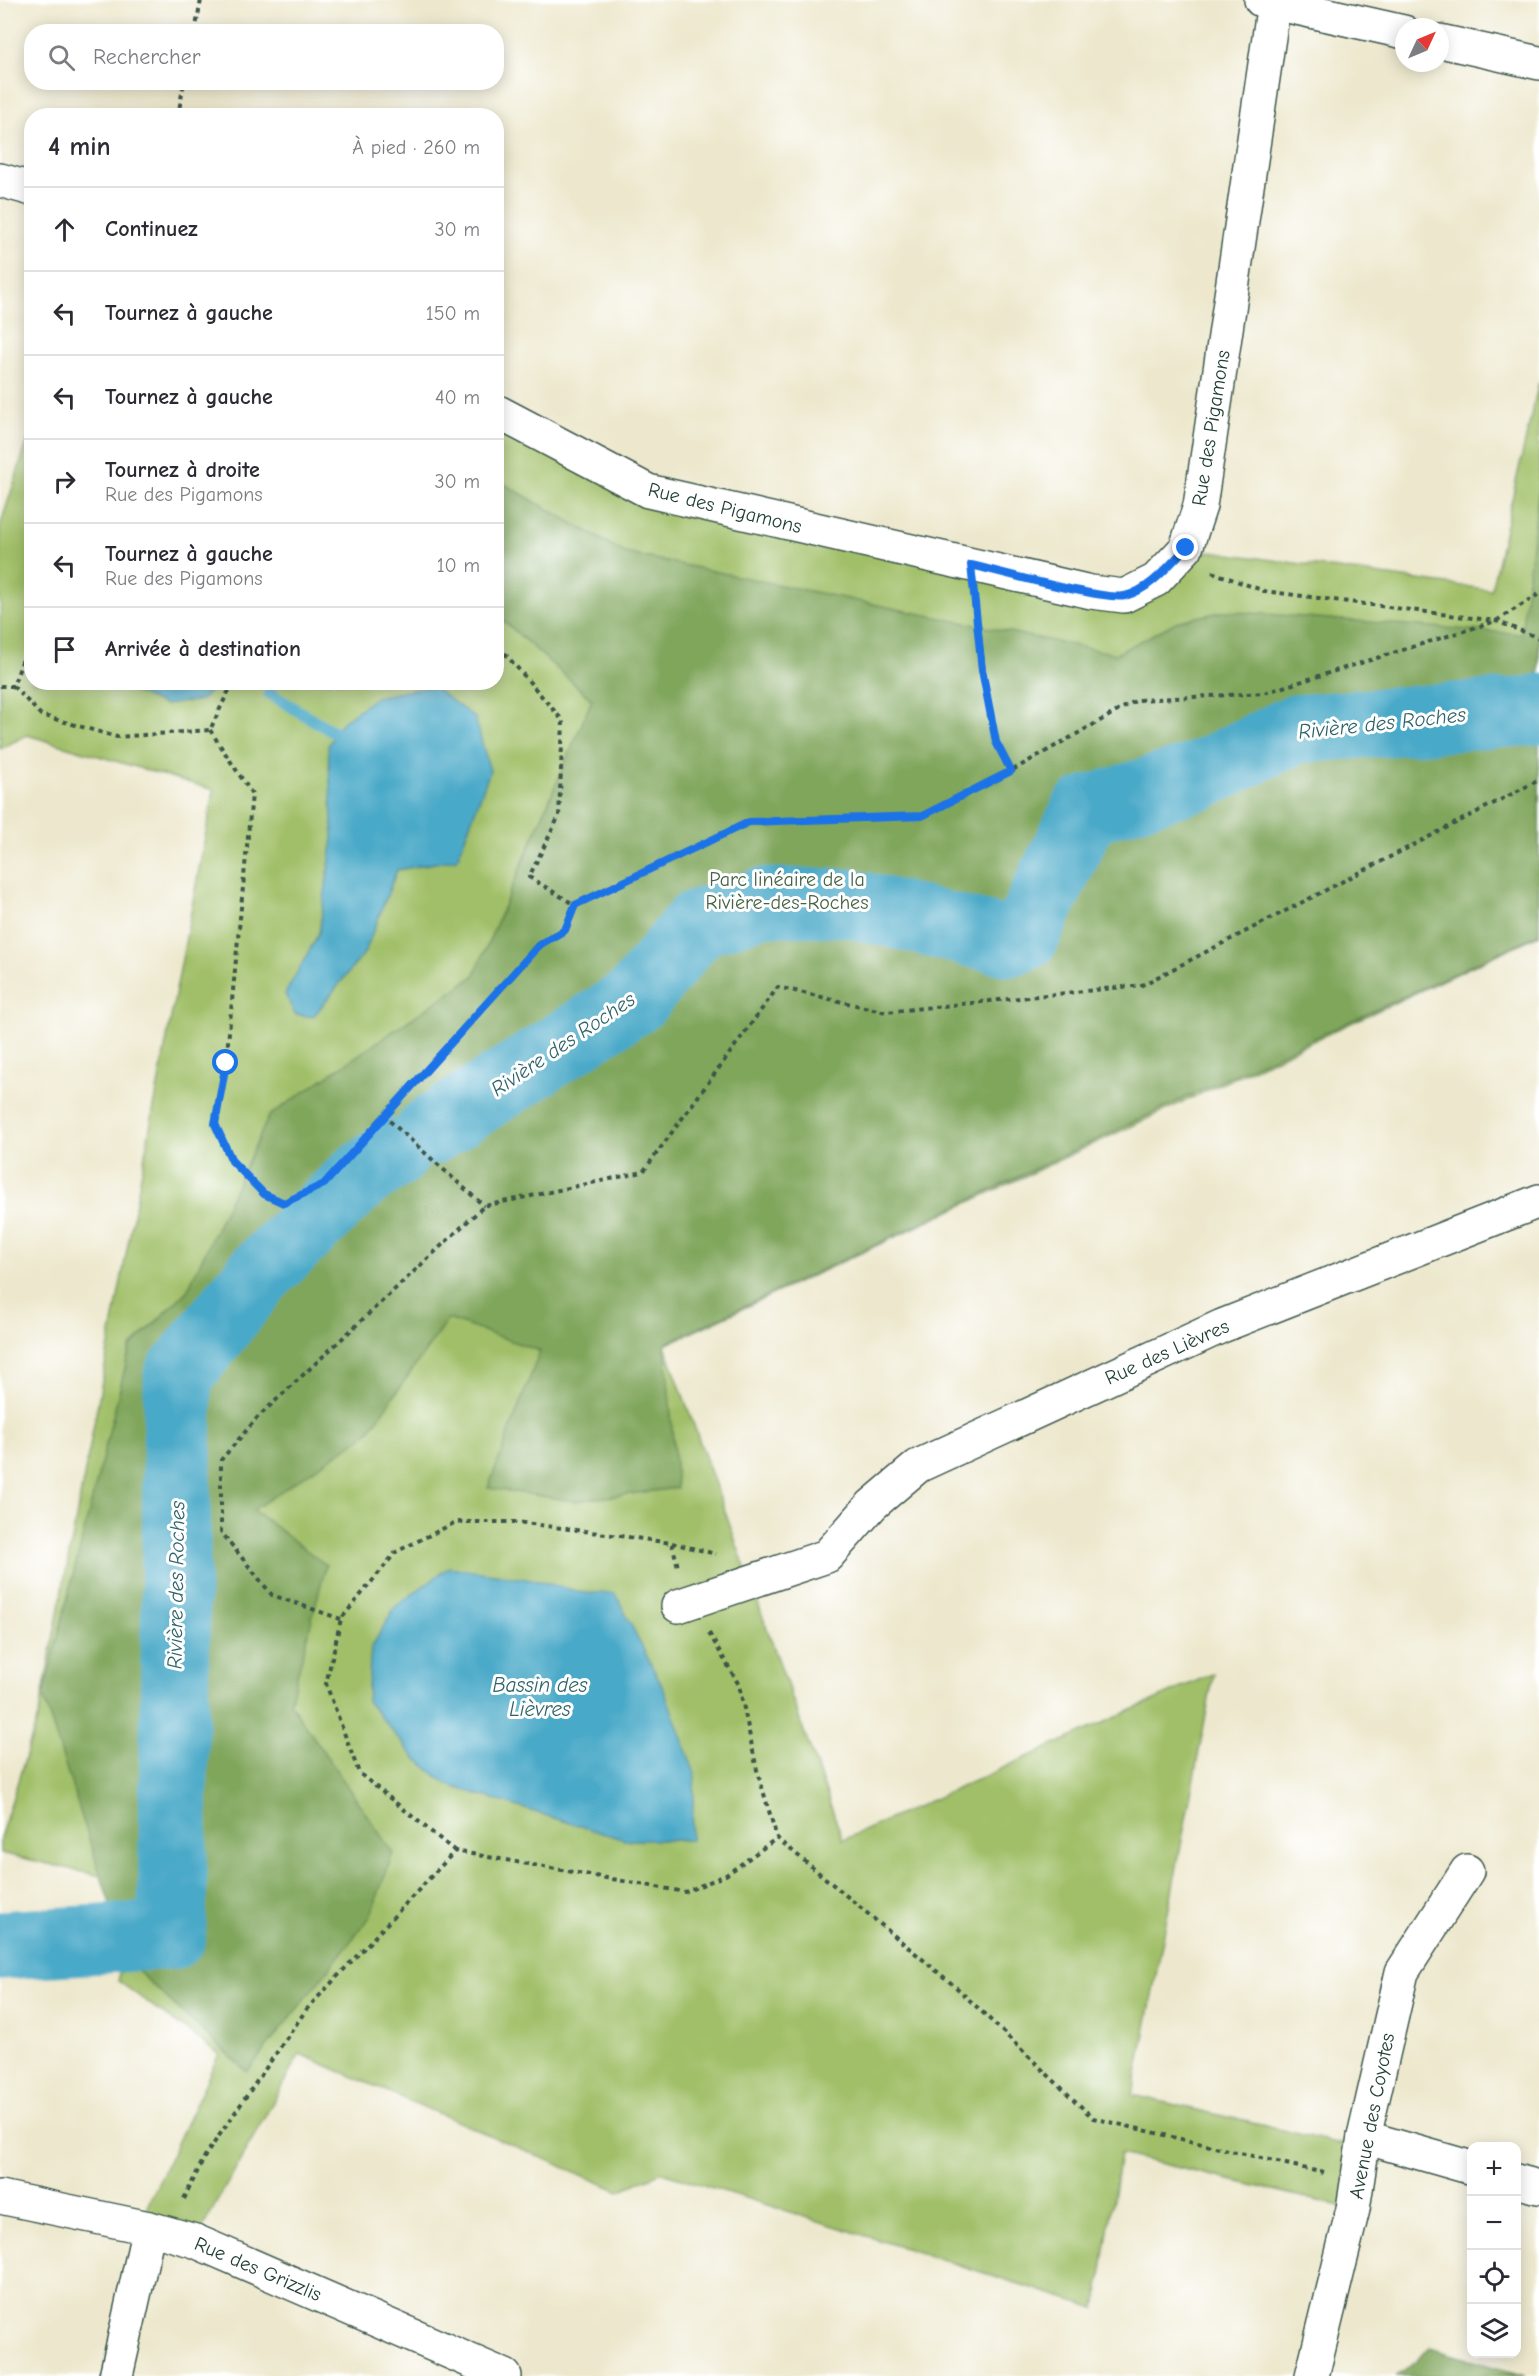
<!DOCTYPE html>
<html lang="fr">
<head>
<meta charset="utf-8">
<style>
  :root { --surface:#fff; --page:#f7f7f7; --text:#2b2b33; --muted:#7c7c81; --line:#e1e1e2 }
  body { margin:0; font-family:"Comic Neue",sans-serif; background:var(--page); color:var(--text) }
  .controls { position:absolute; right:18px; bottom:18px; display:grid; overflow:hidden; border-radius:12px; box-shadow:0 3px 15px #0003 }
  .controls button { width:54px; height:54px; display:grid; place-items:center; padding:0; border:0; border-bottom:2px solid var(--line); background:var(--surface); color:var(--text); font:30px sans-serif }
  .compass { position:absolute; left:1395px; top:18px; width:54px; height:54px; border-radius:50%; background:var(--surface); box-shadow:0 3px 15px #0003; rotate:46deg }
  .stop { position:absolute; width:18px; height:18px; margin:-14px; border:4px solid #1a73e8; border-radius:50%; background:#fff }
  .stop.end { background:#1a73e8; border-color:#fff; box-shadow:0 2px 6px #0008 }
  .list { margin:0; padding:0; list-style:none }
  h2 { display:flex; justify-content:space-between; align-items:center; height:78px; margin:0; padding:0 24px; font-size:26px }
  h2 small { font-size:20px; font-weight:400; color:var(--muted) }
  .list li { display:grid; grid-template-columns:39px 1fr auto; gap:18px; align-items:center; box-sizing:border-box; height:84px; padding:0 24px; border-top:2px solid var(--line) }
  .list b { display:block; font-size:22px; white-space:nowrap }
  .list p { margin:0; font-size:20px; white-space:nowrap; color:var(--muted) }
  .list em { font-size:20px; font-style:normal; color:var(--muted) }
  .icon { flex:none; width:33px; height:33px; fill:none; stroke:currentColor; stroke-width:2; stroke-linecap:round; stroke-linejoin:round }
  .map { position:relative; flex:none; width:1539px; height:2376px; overflow:hidden }
  .search { position:absolute; background:var(--surface); box-shadow:0 3px 15px #0003; left:24px; top:24px; width:480px; height:66px; display:flex; align-items:center; gap:15px; box-sizing:border-box; padding:0 21px; border-radius:24px; color:var(--muted); font-size:22px }
  .panel { position:absolute; background:var(--surface); box-shadow:0 3px 15px #0003; left:24px; top:108px; width:480px; height:582px; border-radius:24px }
  .map>svg:first-child { display:block }
  .green { fill:#a0bf68; stroke:#607e4e; stroke-width:1.5 }
  .forest { fill:#80a65c; stroke:#507248; stroke-width:1.5 }
  .water { fill:#49a9c8; stroke:#34737e; stroke-width:1.5 }
  .lines { fill:none; stroke-linecap:round; stroke-linejoin:round }
  .stream { stroke:#49a9c8; stroke-width:12 }
  .river { stroke:#49a9c8; stroke-width:69 }
  .minor-casing { stroke:#3e574b; stroke-width:36 }
  .path { stroke:#3e574b; stroke-width:4; stroke-dasharray:4.5 4.5; stroke-linecap:butt }
  .minor { stroke:#fff; stroke-width:33 }
  .route { stroke:#1a73e8; stroke-width:8 }
  .labels { text-anchor:middle; dominant-baseline:central; stroke-width:6; stroke-linejoin:round; paint-order:stroke }
  .street-label { font-size:20px; fill:#1f3d34; stroke:#fff }
  .park-label { font-size:20px; fill:#466444; stroke:#fff }
  .water-label { font-size:21px; font-style:italic; fill:#2e6368; stroke:#fff }
</style>
</head>
<body>
<div class="map">
<svg width="1539" height="2376" viewBox="0 0 1539 2376">
  <rect width="100%" height="100%" fill="#fff"/>
  <filter id="ink" filterUnits="userSpaceOnUse"><feTurbulence type="fractalNoise" baseFrequency=".0167" numOctaves="2"/><feDisplacementMap in="SourceGraphic" scale="12" xChannelSelector="R" yChannelSelector="G"/><feConvolveMatrix kernelMatrix="1 2 1 2 8 2 1 2 1" color-interpolation-filters="sRGB"/></filter>
  <filter id="wash" filterUnits="userSpaceOnUse"><feTurbulence type="fractalNoise" baseFrequency=".008" numOctaves="4" result="noise"/><feDisplacementMap in="SourceGraphic" scale="24" xChannelSelector="R" yChannelSelector="G"/><feGaussianBlur stdDeviation="1.35" result="paint"/><feColorMatrix in="noise" values="0 0 0 0 0 0 0 0 0 0 0 0 0 0 0 0 0 1.4 0 .05"/><feComposite in="paint" operator="in"/></filter>
  <g filter="url(#wash)">
    <rect width="100%" height="100%" fill="#ede8cd"/>
    <path class="green" d="M1539 382V935L665 1345 843 1840 1214 1673 1133 2095 1363 2149 1353 2209 1120 2154 1096 2308 662 2172 619 2191 300 2054 195 2241 138 2226 219 2054 118 1981 140 1885 0 1853V1838L39 1714 214 790 27 735 0 749V526L31 431 32 682H496L497 411 648 491 1124 596 1186 548 1491 590Z"/>
    <g class="forest">
      <path d="M497 480 625 553 1116 654 1178 621 1226 611 1521 634 1539 489V934L1193 1094 665 1344 677 1488 574 1501 488 1488 540 1351 448 1319 367 1434 253 1510 326 1565 290 1703 393 1853 370 1917 247 2072 129 1963 43 1696 130 1348 187 1291 269 1116 474 976 592 700 497 615Z"/>
      <path d="M1430 2348 1525 2376H1397Z"/>
    </g>
    <g class="water">
      <path d="M120 683H218L201 700 164 705 132 691Z"/>
      <path d="M432 686 475 718 490 771 457 859 397 870 365 952 313 1017 295 1014 285 994 319 933 333 838 328 746 341 723 376 697Z"/>
      <path d="M449 1567 539 1581 584 1593H615L665 1692 695 1774 691 1840H625L448 1785 414 1757 367 1701 371 1648 395 1607Z"/>
    </g>
    <g class="lines">
      <path class="stream" d="M269 693 335 733"/>
      <g class="river">
        <path d="M430 1131 636 999 697 924 763 902 850 903 1009 942 1025 936 1085 811 1199 776 1295 729 1533 711 1539 708"/>
        <path d="M0 1945 172 1935 178 1376 260 1273 362 1175 396 1153"/>
      </g>
    </g>
  </g>
  <g filter="url(#ink)">
    <g class="lines">
      <g class="minor-casing">
        <g id="minor">
          <path d="M1261 0 1404 32"/>
          <path d="M1440 41 1539 63"/>
          <path d="M0 180 32 189"/>
          <path d="M496 411 648 491 1091 592 1124 596 1156 580 1186 548 1200 506 1274 3"/>
          <path d="M678 1606 827 1556 872 1505 918 1466 1222 1326 1539 1201"/>
          <path d="M1364 2137 1472 2168"/>
          <path d="M1516 2181 1539 2187"/>
          <path d="M0 2197 149 2228 195 2241 505 2376"/>
          <path d="M116 2376 149 2228"/>
          <path d="M1312 2376 1353 2209 1364 2137 1402 1972 1467 1871"/>
        </g>
      </g>
      <g class="path">
        <path d="M195 32 201 0"/>
        <path d="M178 116 184 82"/>
        <path d="M1212 572 1264 591 1496 621 1539 638"/>
        <path d="M975 602 983 670 996 742 1011 771"/>
        <path d="M0 686H13L32 635"/>
        <path d="M13 686 41 715 117 737 210 730 227 694 235 682"/>
        <path d="M210 730 252 794 226 1063 215 1124 232 1161 264 1194 284 1203 324 1184 539 945 565 930 575 905 529 877 559 816 563 721 496 643"/>
        <path d="M575 905 749 822 922 816 1011 771 1137 700 1264 693 1496 621 1539 594"/>
        <path d="M383 1115 484 1206"/>
        <path d="M672 1543 716 1554"/>
        <path d="M341 1619 272 1595 221 1532V1460L257 1418 484 1206 643 1172 778 987 886 1012 1142 985 1539 780"/>
        <path d="M709 1633 739 1685 757 1770 777 1838"/>
        <path d="M455 1851 359 1773 326 1684 341 1619 396 1552 456 1522H517L672 1543 678 1567"/>
        <path d="M184 2199 205 2156 306 2010 455 1851 685 1892 726 1875 777 1838 957 1988 1093 2118 1324 2173"/>
      </g>
      <use href="#minor" class="minor"/>
    </g>
  </g>
  <g class="lines" filter="url(#ink)">
    <path class="route" d="M226 1063 215 1124 232 1161 264 1194 284 1203 324 1184 539 945 565 930 575 905 749 822 922 816 1011 771 996 742 982 670 971 565C997 571 1105 601 1125 596 1151 589 1168 566 1186 548"/>
  </g>
  <g class="labels">
    <g class="street-label">
      <text transform="translate(1211 428) rotate(-81)">Rue des Pigamons</text>
      <text transform="translate(725 508) rotate(14)">Rue des Pigamons</text>
      <text transform="translate(1167 1352) rotate(-24)">Rue des Lièvres</text>
      <text transform="translate(1372 2116) rotate(-79)">Avenue des Coyotes</text>
      <text transform="translate(258 2269) rotate(23)">Rue des Grizzlis</text>
    </g>
    <g class="park-label">
      <text x="787" y="879">Parc linéaire de la<tspan x="787" dy="23">Rivière-des-Roches</tspan></text>
    </g>
    <g class="water-label">
      <text transform="translate(1382 723) rotate(-6)">Rivière des Roches</text>
      <text transform="translate(563 1044) rotate(-34)">Rivière des Roches</text>
      <text transform="translate(176 1585) rotate(-89)">Rivière des Roches</text>
      <text x="540" y="1685">Bassin des<tspan x="540" dy="24">Lièvres</tspan></text>
    </g>
  </g>
</svg>
<div class="controls">
<button>+</button>
<button>−</button>
<button><svg class="icon" aria-label="locate" viewBox="0 0 24 24"><circle cx="12" cy="12" r="6"/><path d="M12 2v4M12 18v4M2 12h4M18 12h4"/></svg></button>
<button><svg class="icon" aria-label="layers" viewBox="0 0 24 24"><path d="M12 4l9 5-9 5-9-5zM3 14l9 5 9-5"/></svg></button>
</div>
<svg class="compass" viewBox="-18 -18 36 36"><path d="M0-13l5 13h-10z" fill="#e53935"/><path d="M0 13l5-13h-10z" fill="#7c7c81"/></svg>
<div class="stop" style="left:226px;top:1063px"></div>
<div class="stop end" style="left:1186px;top:548px"></div>
<div class="search"><svg class="icon" aria-label="search" viewBox="0 0 24 24"><circle cx="10" cy="10" r="6"/><path d="M15 15l6 6"/></svg>Rechercher</div>
<section class="panel">
<h2>4 min<small>À pied · 260 m</small></h2>
<ul class="list">
<li><svg class="icon" aria-label="ahead" viewBox="0 0 24 24"><path d="M12 20V5M6 11l6-6 6 6"/></svg><div><b>Continuez</b></div><em>30 m</em></li>
<li><svg class="icon" aria-label="left" viewBox="0 0 24 24"><path d="M17 20v-9H6M10 6l-5 5 5 5"/></svg><div><b>Tournez à gauche</b></div><em>150 m</em></li>
<li><svg class="icon" aria-label="left" viewBox="0 0 24 24"><path d="M17 20v-9H6M10 6l-5 5 5 5"/></svg><div><b>Tournez à gauche</b></div><em>40 m</em></li>
<li><svg class="icon" aria-label="right" viewBox="0 0 24 24"><path d="M7 20v-9h11M14 6l5 5-5 5"/></svg><div><b>Tournez à droite</b><p>Rue des Pigamons</p></div><em>30 m</em></li>
<li><svg class="icon" aria-label="left" viewBox="0 0 24 24"><path d="M17 20v-9H6M10 6l-5 5 5 5"/></svg><div><b>Tournez à gauche</b><p>Rue des Pigamons</p></div><em>10 m</em></li>
<li><svg class="icon" aria-label="arrive" viewBox="0 0 24 24"><path d="M6 21V4h12l-3 4 3 4H6"/></svg><div><b>Arrivée à destination</b></div></li>
</ul>
</section>
</div>
</body>
</html>
